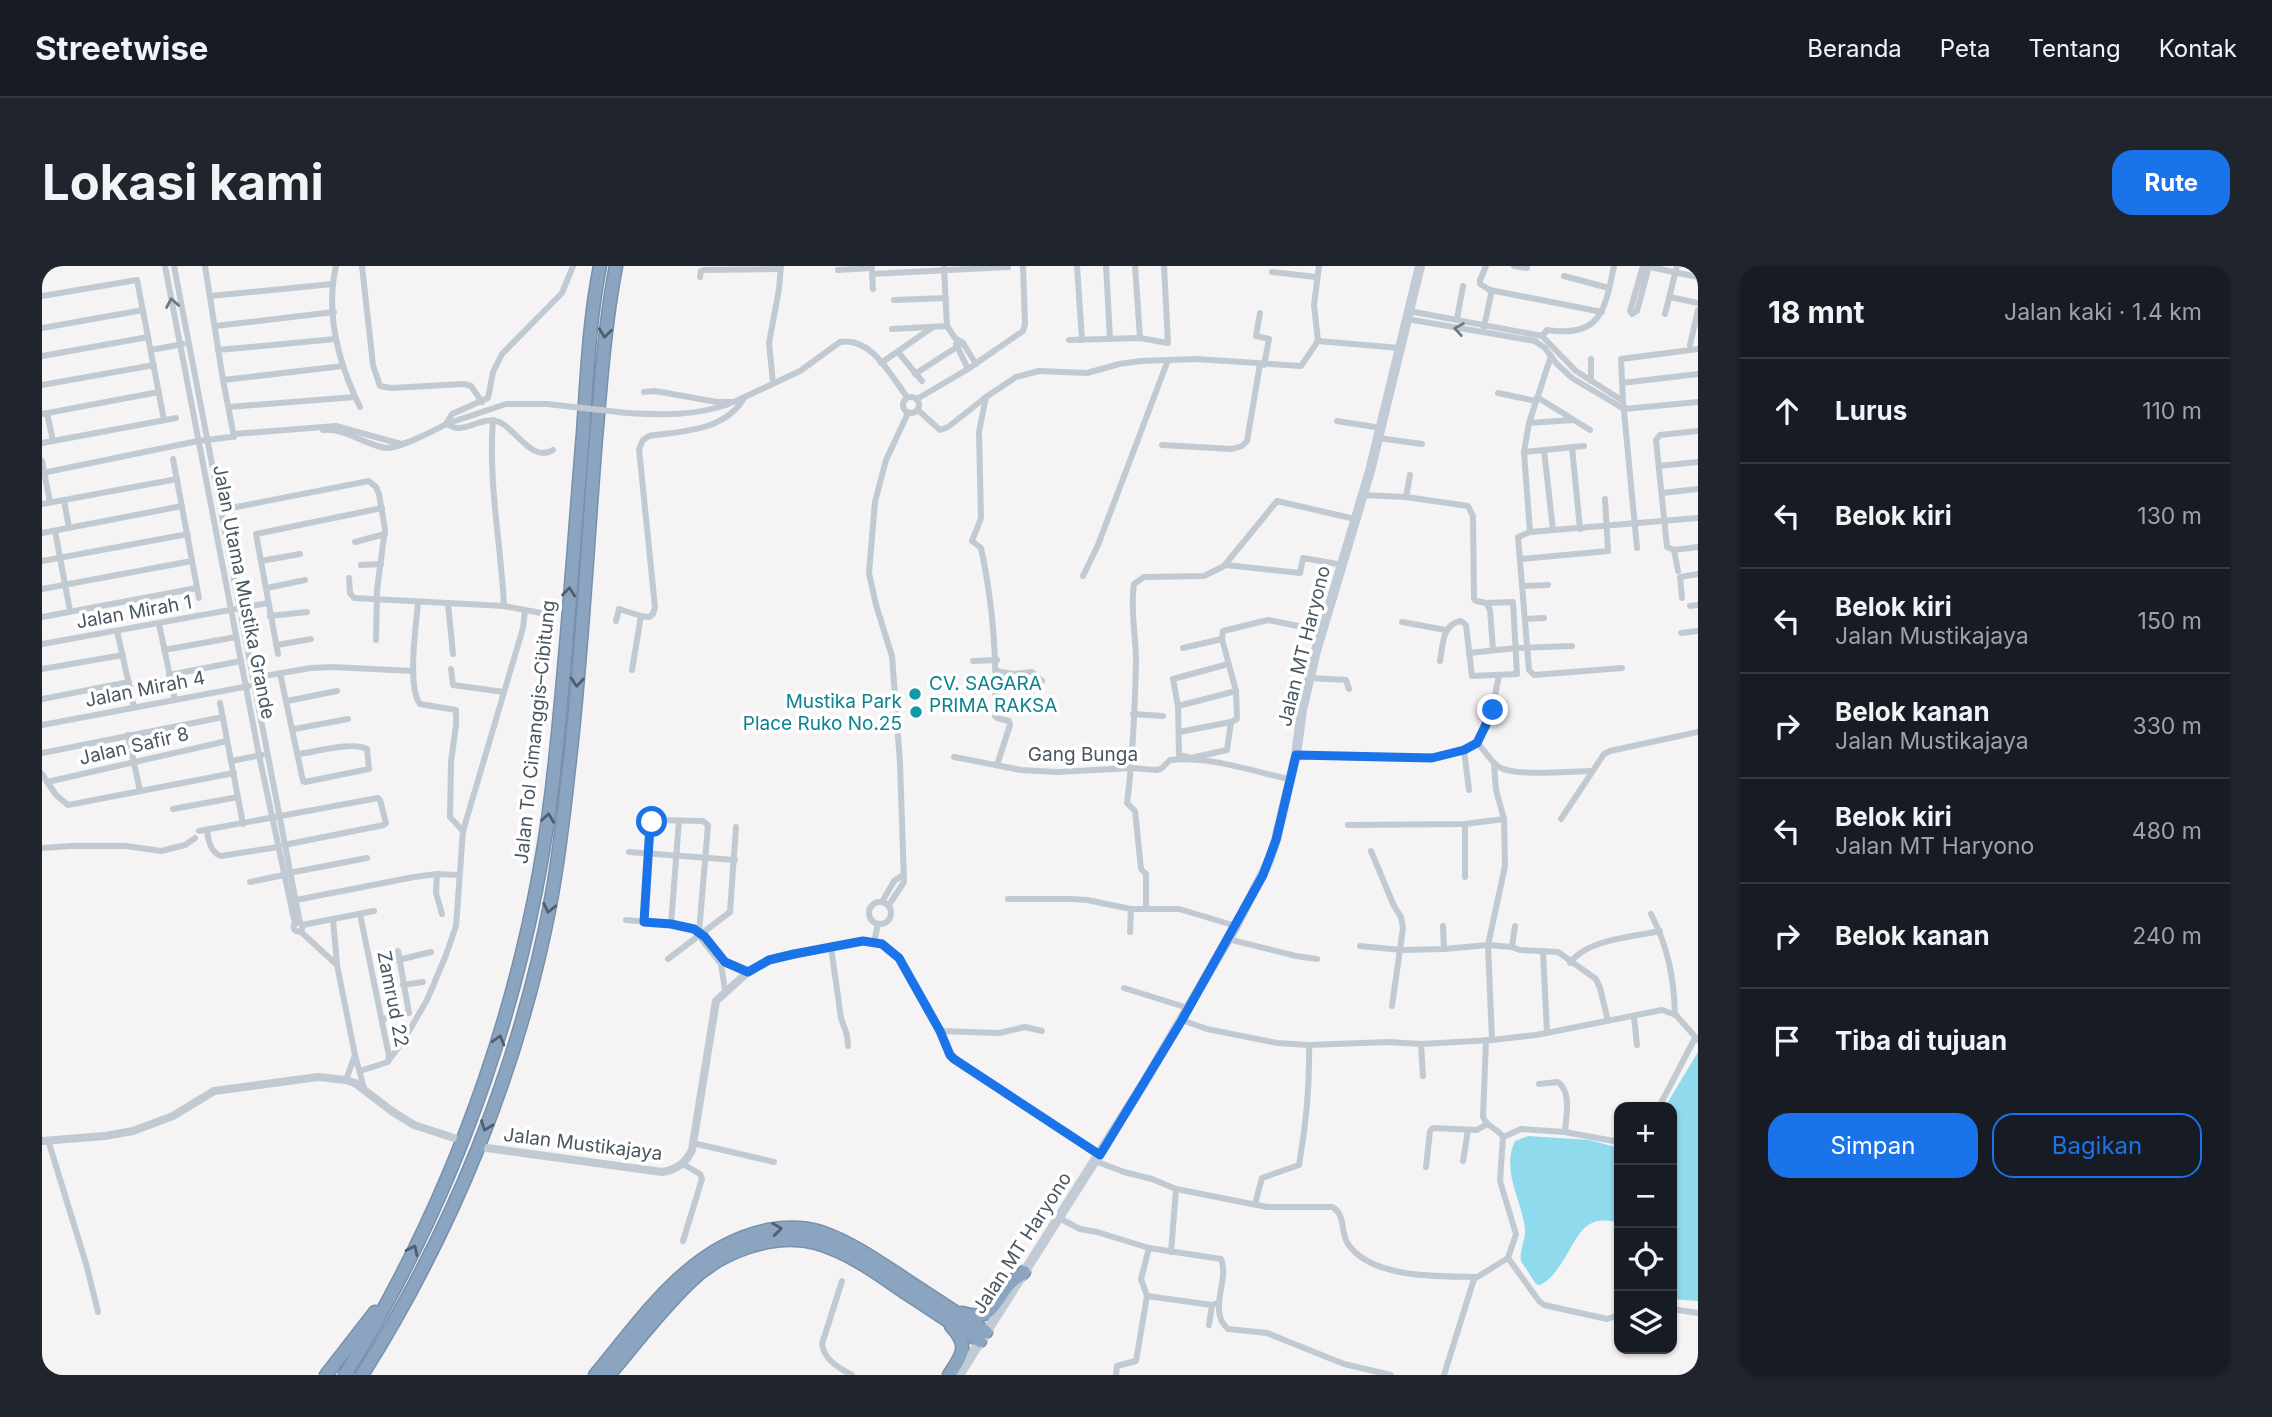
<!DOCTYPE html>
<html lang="id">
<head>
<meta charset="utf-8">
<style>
  :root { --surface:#171b24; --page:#20242c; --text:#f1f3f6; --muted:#9ea1a6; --line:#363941; --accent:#1a73e8 }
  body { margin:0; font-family:Inter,sans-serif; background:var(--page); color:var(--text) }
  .controls { position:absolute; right:21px; bottom:21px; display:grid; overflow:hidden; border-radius:14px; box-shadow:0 2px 5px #0004 }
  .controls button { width:63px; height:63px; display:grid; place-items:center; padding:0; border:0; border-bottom:2px solid var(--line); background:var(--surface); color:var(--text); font:35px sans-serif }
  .stop { position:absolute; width:21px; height:21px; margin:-16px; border:5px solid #1a73e8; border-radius:50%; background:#fff }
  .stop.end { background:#1a73e8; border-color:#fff; box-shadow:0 2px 7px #0008 }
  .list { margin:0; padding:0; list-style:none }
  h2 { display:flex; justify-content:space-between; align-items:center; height:91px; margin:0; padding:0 28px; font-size:30px }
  h2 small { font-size:23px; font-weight:400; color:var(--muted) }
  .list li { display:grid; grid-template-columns:46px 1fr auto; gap:21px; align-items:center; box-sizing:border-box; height:105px; padding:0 28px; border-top:2px solid var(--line) }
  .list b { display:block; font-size:26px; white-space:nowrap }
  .list p { margin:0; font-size:23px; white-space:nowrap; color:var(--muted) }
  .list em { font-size:23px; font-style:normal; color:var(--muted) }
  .actions { display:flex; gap:14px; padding:21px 28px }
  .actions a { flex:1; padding:16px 0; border:2px solid var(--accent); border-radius:21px; text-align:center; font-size:24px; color:var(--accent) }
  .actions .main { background:var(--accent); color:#fff }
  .icon { flex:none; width:38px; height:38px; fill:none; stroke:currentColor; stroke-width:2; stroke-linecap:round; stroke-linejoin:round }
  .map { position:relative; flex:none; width:1656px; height:1109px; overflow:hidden; border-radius:21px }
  header { display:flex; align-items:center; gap:42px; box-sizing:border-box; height:98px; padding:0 35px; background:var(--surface); border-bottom:2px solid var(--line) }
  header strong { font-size:33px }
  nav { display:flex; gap:38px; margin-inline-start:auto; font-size:24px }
  .intro { display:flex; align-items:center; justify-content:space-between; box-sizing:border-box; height:168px; padding:0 42px }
  h1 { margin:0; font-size:49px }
  .button { padding:18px 32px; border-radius:21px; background:var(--accent); color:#fff; font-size:24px; font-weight:700 }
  main { display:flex; gap:42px; padding:0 42px }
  aside { flex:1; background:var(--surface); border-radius:21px; box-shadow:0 2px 5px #0004 }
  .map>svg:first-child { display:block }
  .water { fill:#90daee }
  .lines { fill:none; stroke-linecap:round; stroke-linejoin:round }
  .motorway-casing { stroke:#7690ad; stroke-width:15 }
  .minor { stroke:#c1cad2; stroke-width:6 }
  .tertiary { stroke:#c1cad2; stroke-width:8 }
  .secondary { stroke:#c1cbd6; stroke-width:10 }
  .motorway { stroke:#8ba5c1; stroke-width:12 }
  .minor-bridge { stroke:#c1cad2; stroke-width:6 }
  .oneway { stroke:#6e7983 }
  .oneway2 { stroke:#505e6b }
  .route { stroke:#1a73e8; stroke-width:9 }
  .culture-dot { fill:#0f9aa8; stroke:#fff; stroke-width:2.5 }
  .labels { text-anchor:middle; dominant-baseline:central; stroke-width:7; stroke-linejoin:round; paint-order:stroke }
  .street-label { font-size:19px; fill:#4a5661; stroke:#fff }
  .culture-label { font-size:19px; fill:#0d838f; stroke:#fff; text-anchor:start }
</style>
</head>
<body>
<header>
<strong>Streetwise</strong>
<nav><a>Beranda</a><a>Peta</a><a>Tentang</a><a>Kontak</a></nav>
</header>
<div class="intro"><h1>Lokasi kami</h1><a class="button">Rute</a></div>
<main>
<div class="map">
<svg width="1656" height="1109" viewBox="0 0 1656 1109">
  <rect width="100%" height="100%" fill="#f5f3f3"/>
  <g class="water">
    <path d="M1656 786V1035L1630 1033V841H1623Z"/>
    <path d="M1486 870 1547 874 1577 882V956C1569 955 1558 953 1550 957 1531 964 1523 1007 1498 1019L1494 1018 1479 995C1477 984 1484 974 1483 962 1479 933 1459 904 1473 875Z"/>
  </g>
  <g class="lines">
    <g class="motorway-casing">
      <g id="motorway">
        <path d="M920 1047C951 1057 952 1035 968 1017 972 1013 978 1010 982 1006"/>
        <path d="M284 1109 333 1046"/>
        <path d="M303 1109C418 923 491 712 513 496 525 386 532 276 541 167 545 111 547 55 558 0"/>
        <path d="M320 1109C410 966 476 805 508 639 517 593 522 547 527 501 540 392 545 282 554 172 559 115 563 57 574 0"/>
        <path d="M553 1109C602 1051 647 980 726 964 743 961 762 961 779 966 809 976 837 996 863 1013 890 1031 917 1048 944 1066"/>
        <path d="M567 1109C593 1078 618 1045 647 1017 678 986 731 966 774 977 806 986 835 1007 862 1026 887 1042 912 1059 938 1075"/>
        <path d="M907 1109C920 1089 928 1080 909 1060"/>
      </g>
    </g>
    <g class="minor">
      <path d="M123 0 217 489 253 658"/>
      <path d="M132 0 258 657"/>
      <path d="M163 0 181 114 192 171"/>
      <path d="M294 0C283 48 297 98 318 141"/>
      <path d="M320 0 331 99 338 120 349 122 422 118 429 120 440 136"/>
      <path d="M1035 0 1040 74"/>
      <path d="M1064 0 1068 73"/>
      <path d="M1093 0 1098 72"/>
      <path d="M1472 0 1485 2"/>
      <path d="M1601 0 1588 45 1590 48 1595 45 1607 0"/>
      <path d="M1603 0 1656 11"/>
      <path d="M902 2 905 60 913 72 921 77 934 98"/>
      <path d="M796 4 830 2"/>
      <path d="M1230 6 1274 11"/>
      <path d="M830 7 831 23"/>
      <path d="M830 8 966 1"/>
      <path d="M1522 10 1567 22"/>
      <path d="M658 11 659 5 662 4 738 3"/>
      <path d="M1448 24 1560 46"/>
      <path d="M0 30 95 14 122 154"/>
      <path d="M168 30 291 18"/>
      <path d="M1628 31 1656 37"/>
      <path d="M852 34 904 32"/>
      <path d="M1367 45 1500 70 1534 105 1581 135"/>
      <path d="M1218 47 1214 70 1227 73 1222 99"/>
      <path d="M1623 48 1635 0"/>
      <path d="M1365 53 1493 75 1503 82 1514 97 1530 112 1582 143 1656 136"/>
      <path d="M1415 53 1421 20"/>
      <path d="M173 60 292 46"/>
      <path d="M1442 61 1449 28 1448 24 1438 18V14L1444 0"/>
      <path d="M0 62 101 44"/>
      <path d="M850 63 905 60"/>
      <path d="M1500 70 1505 64C1559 72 1563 44 1572 0"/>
      <path d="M1027 74 1098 72 1126 77 1122 0"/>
      <path d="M1276 75 1358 82"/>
      <path d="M914 78 926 103"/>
      <path d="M1648 79 1656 44"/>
      <path d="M109 84 141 78"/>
      <path d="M176 84 294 73"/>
      <path d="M856 86 880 115"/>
      <path d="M0 90 106 71"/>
      <path d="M1549 93V115"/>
      <path d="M839 97 891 61"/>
      <path d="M873 108 921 77"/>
      <path d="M181 114 301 100"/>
      <path d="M731 117 727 77 737 23 739 0"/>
      <path d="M1580 117 1656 108"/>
      <path d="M0 119 112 99"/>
      <path d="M602 126 613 125 675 136H692L758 105 798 76C829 70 849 110 865 131"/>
      <path d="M1456 127 1494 135"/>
      <circle cx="869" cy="139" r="8"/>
      <path d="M944 131 937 166 939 252 930 275 939 282C951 337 955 394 953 450L955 452 967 455 968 459 955 499"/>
      <path d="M1495 131 1548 164"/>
      <path d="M875 133 926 103 981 65 983 58 981 0"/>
      <path d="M187 141 313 131"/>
      <path d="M876 144 898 164 906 161 944 131 974 111 997 105 1045 107 1077 98 1099 95 1154 93 1259 100 1276 75 1272 39 1277 0"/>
      <path d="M5 147 11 175"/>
      <path d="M585 147C620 149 653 150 687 138"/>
      <path d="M0 148 117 126"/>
      <path d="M451 154C446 217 459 278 462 340"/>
      <path d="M1295 155 1339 162"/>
      <path d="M1487 157 1531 154"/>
      <path d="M404 158 410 148 446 132 451 106 460 88 520 27 531 0"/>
      <path d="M404 158 464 138H505"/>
      <path d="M281 164C303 162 323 179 344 182 355 183 394 164 404 158 408 159 411 162 415 162 429 163 442 150 457 156 474 163 490 197 511 184"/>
      <path d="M1656 165 1618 169 1614 174 1625 281 1632 284 1656 281"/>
      <path d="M1336 172 1380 178"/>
      <path d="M0 177 134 152"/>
      <path d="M1120 179 1190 183 1200 180 1205 175 1218 98"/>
      <path d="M1530 181 1538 263"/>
      <path d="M1502 184 1511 264"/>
      <path d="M1482 186 1542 180"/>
      <path d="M131 193 157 332"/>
      <path d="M0 195 8 236"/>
      <path d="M1617 200 1656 196"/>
      <path d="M0 207 156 175 189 171 192 168 294 160 359 178"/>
      <path d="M1620 227 1656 223"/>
      <path d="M1320 229 1364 231 1426 240 1431 250 1432 333 1434 335 1444 337 1448 344 1451 384"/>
      <path d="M1364 231 1368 209"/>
      <path d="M22 234 27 262"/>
      <path d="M0 238 135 213"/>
      <path d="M179 244 327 215 334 221 337 228 343 263 335 324 334 374"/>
      <path d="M13 265 28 345"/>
      <path d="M1488 266 1482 186 1487 157 1509 90"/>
      <path d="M0 267 140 240"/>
      <path d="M313 276 343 268"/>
      <path d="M1595 282 1581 135 1579 93 1656 83"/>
      <path d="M1632 284 1636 305"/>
      <path d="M1479 293 1566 285 1563 233"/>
      <path d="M0 295 146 268"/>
      <path d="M219 295 258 288"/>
      <path d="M319 299 339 298"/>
      <path d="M1184 299 1258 307 1261 292 1301 299"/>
      <path d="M1041 310 1056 279 1126 94"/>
      <path d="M307 312 308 327 312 332 462 340 499 347"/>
      <path d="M1480 320 1506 319"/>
      <path d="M225 322 263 314"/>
      <path d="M0 323 150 295"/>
      <path d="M1640 332 1638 311 1656 308"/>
      <path d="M376 337C374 360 365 421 378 438L414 444V459L409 496 408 551 421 565"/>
      <path d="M406 338 411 388"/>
      <path d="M1648 340 1656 339"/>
      <path d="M228 350 265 346"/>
      <path d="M599 350 607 351 611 348 613 341 597 183 601 174 607 170C641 165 683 165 702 132"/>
      <path d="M0 351 155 322"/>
      <path d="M1483 353 1502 352"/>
      <path d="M574 355 577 343 599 350 590 404"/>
      <path d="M1360 356 1404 364"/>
      <path d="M117 358 133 434"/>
      <path d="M75 365 92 441"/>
      <path d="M1639 367 1656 365"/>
      <path d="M0 378 226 337"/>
      <path d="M235 379 269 373"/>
      <path d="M1141 382 1180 373"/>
      <path d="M122 384 194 371"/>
      <path d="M1427 387 1474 382 1530 380"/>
      <path d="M236 388 214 268 340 242"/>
      <path d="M931 395 955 394"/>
      <path d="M1398 395C1401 379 1400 358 1419 355L1424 359 1430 410 1475 408 1471 336 1444 337"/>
      <path d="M1186 398 1131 413 1136 440 1137 489 1149 492 1185 484 1189 456"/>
      <path d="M1580 402 1492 409 1487 404 1476 271 1488 266 1656 252"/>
      <path d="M0 403 81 389"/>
      <path d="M409 403 411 419 462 426"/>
      <path d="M954 405 971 408 990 406 1000 415"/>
      <path d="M238 407 261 515 263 516 327 503 325 483C310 475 274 486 256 488"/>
      <path d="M127 409 199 395"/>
      <path d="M211 412 269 402 290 401 371 405"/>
      <path d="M1268 412 1304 414 1307 423"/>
      <path d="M0 433 87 416"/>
      <path d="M245 435 295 425"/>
      <path d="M178 437 201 558"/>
      <path d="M1136 440 1194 425"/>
      <path d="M1091 448 1121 450"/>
      <path d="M0 459 207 420"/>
      <path d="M252 463 306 453"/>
      <path d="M1137 466 1189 456 1195 453 1194 425 1180 373 1181 365 1226 354 1281 365"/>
      <path d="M86 469 98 525"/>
      <path d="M1435 477C1443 484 1448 495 1457 501 1474 511 1529 505 1550 505"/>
      <path d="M1422 484 1427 524"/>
      <path d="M0 487 181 451"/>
      <path d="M1254 489C1290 490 1412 501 1435 476 1450 460 1452 430 1457 410"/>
      <path d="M912 491 979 504 1015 506 1090 502 1114 504 1119 503 1128 494C1168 490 1209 505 1247 513"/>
      <path d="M189 495 220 489"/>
      <path d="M0 508 14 529 26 539 192 507"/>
      <path d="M5 516 185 475"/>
      <path d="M131 543 196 531"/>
      <path d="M1519 553 1562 488 1568 485 1656 466"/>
      <path d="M1306 559 1423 558 1462 553"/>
      <path d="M165 564C166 574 169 587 179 590L236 581"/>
      <path d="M157 565 336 532 338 534 344 557 342 559 242 579"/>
      <path d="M0 582 29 580H84L119 585 143 579 153 572"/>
      <path d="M1329 585 1352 640 1359 651 1361 662 1350 740"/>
      <path d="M587 586 693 594"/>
      <path d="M247 607 325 592"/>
      <path d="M395 608 394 627 400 648"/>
      <path d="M1423 611V558"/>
      <path d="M208 616 242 609"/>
      <path d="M966 633H1029L1045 634 1089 643H1137L1194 660"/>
      <path d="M254 634 372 611 395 608 416 609"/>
      <circle cx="838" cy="647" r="11"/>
      <path d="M840 636 852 615 861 609"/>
      <path d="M847 639 862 616 858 497 850 390 834 339 827 307 833 236 844 194 866 147"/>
      <path d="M1104 642V608L1099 603 1093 545 1085 537C1091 490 1093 442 1094 395 1094 369 1088 344 1092 318L1102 311 1162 310 1182 300 1235 235 1313 253"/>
      <path d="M318 648 347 790 346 796 318 805"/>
      <path d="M1609 648C1626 681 1632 712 1633 749"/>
      <path d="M291 653 332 645"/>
      <path d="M584 654 629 658 652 663 663 671 683 696 706 706"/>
      <path d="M602 656 610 556 613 554 661 555 666 559 657 667"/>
      <circle cx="256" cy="661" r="4.5"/>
      <path d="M629 658 637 555"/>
      <path d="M260 659 291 653 295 699"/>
      <path d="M1401 660 1402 683"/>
      <path d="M258 665 295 699 313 789"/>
      <path d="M1088 666 1089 643"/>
      <path d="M660 670V674L679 698 683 724"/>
      <path d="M1186 673 1254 690 1275 693"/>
      <path d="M832 676 836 658"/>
      <path d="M1318 680 1360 684 1402 683 1446 679 1470 681 1478 684 1516 686 1554 713 1558 722 1566 755"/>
      <path d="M789 681 799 752 805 769 806 780"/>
      <path d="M1470 681 1473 660"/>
      <path d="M1501 685 1505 767"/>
      <path d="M626 693 688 646 694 561"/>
      <path d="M356 694 389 686"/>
      <path d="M1528 697C1545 673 1591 671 1618 665"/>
      <path d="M361 719 381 716"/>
      <path d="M1082 722 1146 742"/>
      <path d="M1592 751 1595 779"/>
      <path d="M340 753 367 747 356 685"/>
      <path d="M1140 754 1165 763 1235 777 1267 779 1346 776 1379 778 1450 774 1494 769 1620 744 1634 749 1656 774"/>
      <path d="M898 765 957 767 983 761 1000 765"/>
      <path d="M1450 774 1446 679 1463 600 1462 553 1454 524 1452 497"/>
      <path d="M1379 778 1381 810"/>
      <path d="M347 794 360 777 385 734 404 689 414 660 421 565 481 362 483 345"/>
      <path d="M304 814 313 789 322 822"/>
      <path d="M1497 818 1516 816C1530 827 1524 850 1523 866"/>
      <path d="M1617 841 1653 772"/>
      <path d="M1461 871 1479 863 1523 866 1577 876"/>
      <path d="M6 874 45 1001 56 1046"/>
      <path d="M651 877 732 896"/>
      <path d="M1053 895 1082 906 1110 913 1134 923 1225 941H1290C1304 948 1298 966 1306 978 1330 1013 1397 1010 1434 1011"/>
      <path d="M1421 895 1426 864"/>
      <path d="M641 898 658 908 660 913 641 975"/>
      <path d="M1384 901 1388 865 1391 862 1435 864 1445 858"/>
      <path d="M1213 938 1220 912 1257 899C1264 859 1268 820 1267 779"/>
      <path d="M1017 952 1038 963 1055 966 1107 982 1179 993C1188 1014 1165 1045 1186 1063L1225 1067 1302 1098 1349 1109"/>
      <path d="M1107 982 1099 1013 1105 1030 1170 1039 1176 1037"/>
      <path d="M1129 986 1134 923"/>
      <path d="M1466 992 1497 1035 1502 1039 1565 1053 1577 1049"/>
      <path d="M800 1015 780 1078C782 1094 797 1102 810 1109"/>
      <path d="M1630 1043 1656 1047"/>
      <path d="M1167 1059 1170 1039"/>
      <path d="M1074 1109 1075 1100 1094 1095 1105 1030"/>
      <path d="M1402 1109 1432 1013 1466 992 1474 968 1458 915 1461 871C1456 862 1445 862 1441 851L1444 774"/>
    </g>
    <g class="tertiary">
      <path d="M0 875 63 870 91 865 131 850 172 825 276 811 304 814 313 817 351 846 372 859 412 872"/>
      <path d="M445 882 620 906C634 904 644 897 650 884L674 735 706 706 727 694 808 677 821 675 840 678 857 692 898 765 908 789 912 793 1057 889"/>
    </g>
    <path class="secondary" d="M917 1109 1102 817 1194 660 1227 595 1234 574 1254 489 1260 444 1274 385 1328 205 1378 0"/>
    <use href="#motorway" class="motorway"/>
    <path class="minor-bridge" d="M505 138 585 147"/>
  </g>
  <defs><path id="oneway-chevron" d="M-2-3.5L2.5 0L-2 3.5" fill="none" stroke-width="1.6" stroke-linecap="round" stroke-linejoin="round" transform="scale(1.75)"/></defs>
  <g class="oneway">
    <use href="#oneway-chevron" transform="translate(130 37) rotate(-100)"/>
    <use href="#oneway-chevron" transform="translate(1417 63) rotate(-170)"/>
  </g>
  <g class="oneway2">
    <use href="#oneway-chevron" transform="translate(563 67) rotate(97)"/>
    <use href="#oneway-chevron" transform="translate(527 326) rotate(-85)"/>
    <use href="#oneway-chevron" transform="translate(535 416) rotate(95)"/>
    <use href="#oneway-chevron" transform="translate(506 552) rotate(-82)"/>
    <use href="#oneway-chevron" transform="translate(507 642) rotate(102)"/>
    <use href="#oneway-chevron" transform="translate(457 774) rotate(-74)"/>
    <use href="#oneway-chevron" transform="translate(444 860) rotate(111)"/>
    <use href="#oneway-chevron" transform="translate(735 963) rotate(-7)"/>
    <use href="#oneway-chevron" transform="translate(371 984) rotate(-64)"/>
  </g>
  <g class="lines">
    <path class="route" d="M610 556 608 559 602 656 629 658 652 663 663 671 683 696 706 706 727 694 752 688 821 675 840 678 857 692 898 765 908 789 912 793 1058 889 1140 754 1221 609 1234 574 1254 489 1390 492 1422 484 1435 477 1451 444"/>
  </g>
  <g class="culture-dot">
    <circle cx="873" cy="428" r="7"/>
    <circle cx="874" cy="446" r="7"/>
  </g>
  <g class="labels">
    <g class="street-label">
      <text transform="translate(202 326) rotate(79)">Jalan Utama Mustika Grande</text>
      <text transform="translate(92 346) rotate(-10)">Jalan Mirah 1</text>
      <text transform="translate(1262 380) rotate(-76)">Jalan MT Haryono</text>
      <text transform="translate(103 423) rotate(-11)">Jalan Mirah 4</text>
      <text transform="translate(493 466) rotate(-84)">Jalan Tol Cimanggis–Cibitung</text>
      <text transform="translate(92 480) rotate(-13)">Jalan Safir 8</text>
      <text x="1041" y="488">Gang Bunga</text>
      <text transform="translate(351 733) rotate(79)">Zamrud 22</text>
      <text transform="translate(541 878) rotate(7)">Jalan Mustikajaya</text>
      <text transform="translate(980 977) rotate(-57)">Jalan MT Haryono</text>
    </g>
    <g class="culture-label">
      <text x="887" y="417">CV. SAGARA<tspan x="887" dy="22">PRIMA RAKSA</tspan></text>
      <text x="860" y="435" text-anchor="end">Mustika Park<tspan x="860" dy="22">Place Ruko No.25</tspan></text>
    </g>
  </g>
</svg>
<div class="controls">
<button>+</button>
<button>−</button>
<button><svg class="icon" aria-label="locate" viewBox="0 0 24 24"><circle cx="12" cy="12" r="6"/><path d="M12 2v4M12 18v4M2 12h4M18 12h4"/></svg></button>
<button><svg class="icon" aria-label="layers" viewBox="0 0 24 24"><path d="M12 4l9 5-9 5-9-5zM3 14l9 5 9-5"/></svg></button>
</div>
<div class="stop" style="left:610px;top:556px"></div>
<div class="stop end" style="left:1451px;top:444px"></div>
</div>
<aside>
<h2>18 mnt<small>Jalan kaki · 1.4 km</small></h2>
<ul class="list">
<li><svg class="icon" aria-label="ahead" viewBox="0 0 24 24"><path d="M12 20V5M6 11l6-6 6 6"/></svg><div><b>Lurus</b></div><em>110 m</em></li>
<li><svg class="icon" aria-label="left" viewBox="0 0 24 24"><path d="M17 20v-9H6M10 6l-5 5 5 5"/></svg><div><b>Belok kiri</b></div><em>130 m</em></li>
<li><svg class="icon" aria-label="left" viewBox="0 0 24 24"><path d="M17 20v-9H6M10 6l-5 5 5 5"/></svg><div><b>Belok kiri</b><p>Jalan Mustikajaya</p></div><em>150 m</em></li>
<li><svg class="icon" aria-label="right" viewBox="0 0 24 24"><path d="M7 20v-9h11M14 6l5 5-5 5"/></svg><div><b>Belok kanan</b><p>Jalan Mustikajaya</p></div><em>330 m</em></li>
<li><svg class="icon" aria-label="left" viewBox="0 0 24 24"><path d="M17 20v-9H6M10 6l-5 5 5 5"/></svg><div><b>Belok kiri</b><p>Jalan MT Haryono</p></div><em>480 m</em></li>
<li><svg class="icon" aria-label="right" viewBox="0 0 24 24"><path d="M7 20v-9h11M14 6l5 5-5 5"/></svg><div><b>Belok kanan</b></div><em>240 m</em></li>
<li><svg class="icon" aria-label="arrive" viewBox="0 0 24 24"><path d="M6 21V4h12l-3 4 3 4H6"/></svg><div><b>Tiba di tujuan</b></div></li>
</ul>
<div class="actions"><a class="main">Simpan</a><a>Bagikan</a></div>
</aside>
</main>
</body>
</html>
